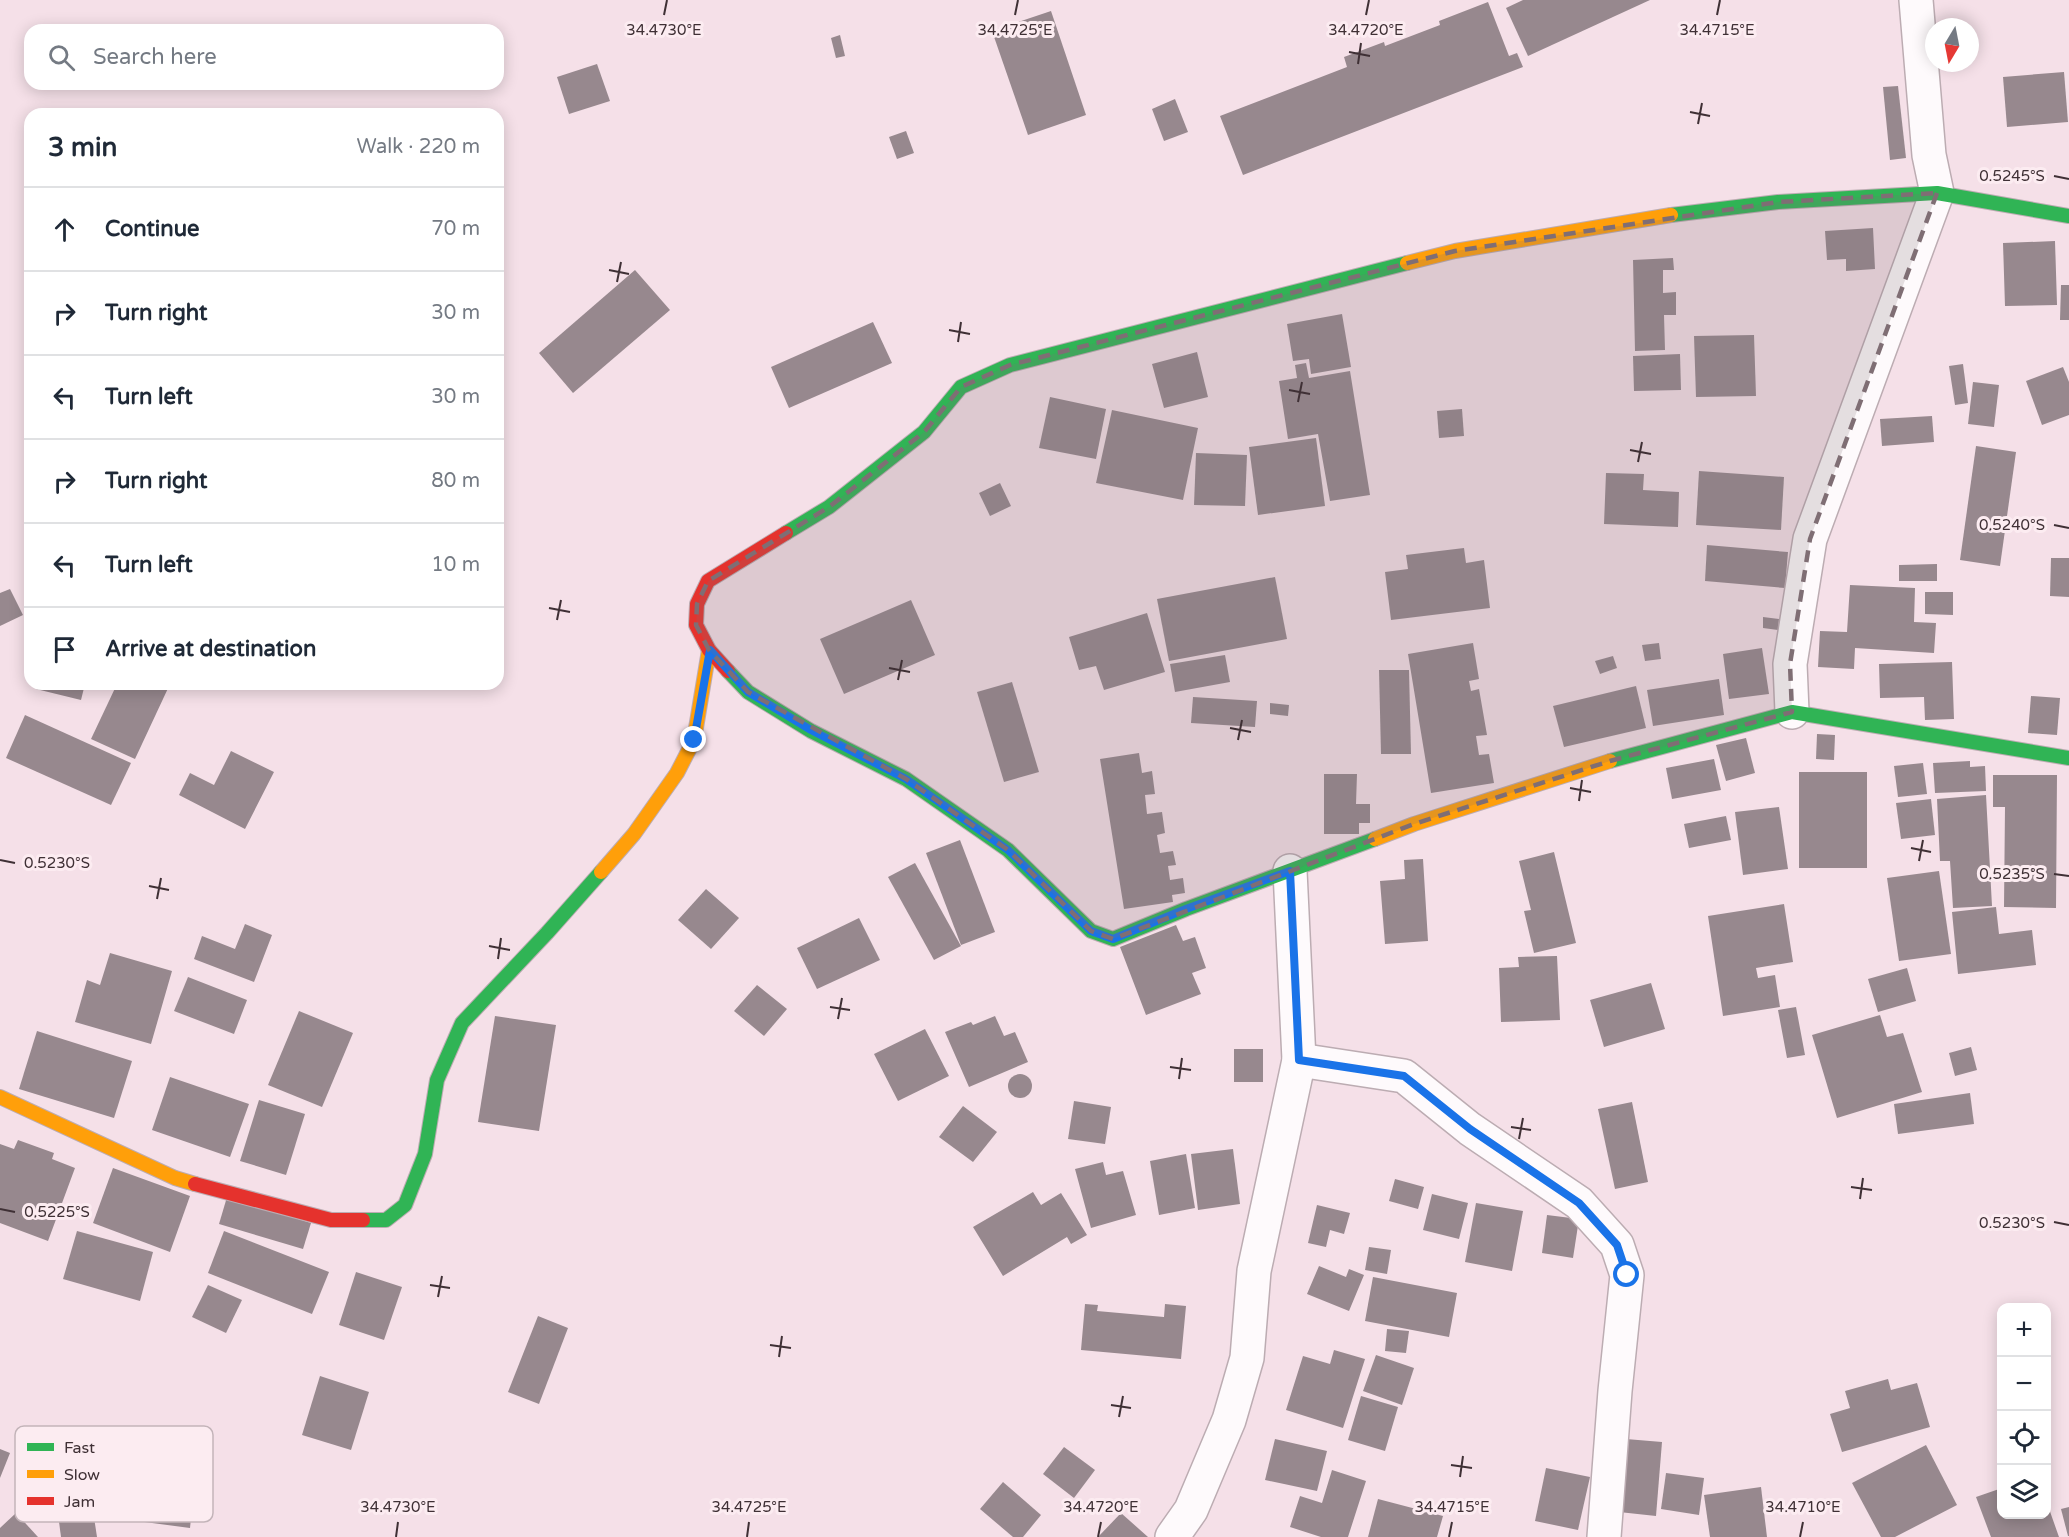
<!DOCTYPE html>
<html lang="en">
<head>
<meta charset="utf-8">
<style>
  :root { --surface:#fff; --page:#f6f6f7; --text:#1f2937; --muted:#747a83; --line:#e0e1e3 }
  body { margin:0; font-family:"Varela Round",sans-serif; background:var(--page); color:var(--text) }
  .controls { position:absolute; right:18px; bottom:18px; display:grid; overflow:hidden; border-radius:12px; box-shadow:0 3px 15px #0003 }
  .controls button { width:54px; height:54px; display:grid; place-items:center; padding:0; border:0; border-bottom:2px solid var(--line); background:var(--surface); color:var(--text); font:30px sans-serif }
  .compass { position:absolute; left:1925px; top:18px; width:54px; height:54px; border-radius:50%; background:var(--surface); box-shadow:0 3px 15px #0003; rotate:190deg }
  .stop { position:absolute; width:18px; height:18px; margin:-14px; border:4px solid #1a73e8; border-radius:50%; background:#fff }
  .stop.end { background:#1a73e8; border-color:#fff; box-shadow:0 2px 6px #0008 }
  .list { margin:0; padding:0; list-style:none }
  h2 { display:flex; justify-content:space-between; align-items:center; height:78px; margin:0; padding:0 24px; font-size:26px }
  h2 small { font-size:20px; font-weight:400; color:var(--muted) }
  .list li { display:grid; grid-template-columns:39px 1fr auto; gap:18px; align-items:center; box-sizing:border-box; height:84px; padding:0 24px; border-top:2px solid var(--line) }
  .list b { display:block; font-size:22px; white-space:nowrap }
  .list em { font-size:20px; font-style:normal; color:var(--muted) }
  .icon { flex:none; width:33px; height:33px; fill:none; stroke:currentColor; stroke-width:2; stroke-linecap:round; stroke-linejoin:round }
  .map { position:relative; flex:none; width:2069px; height:1537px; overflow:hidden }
  .search { position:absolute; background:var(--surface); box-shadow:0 3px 15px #0003; left:24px; top:24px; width:480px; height:66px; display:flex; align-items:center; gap:15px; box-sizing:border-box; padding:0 21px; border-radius:18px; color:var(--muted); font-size:22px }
  .panel { position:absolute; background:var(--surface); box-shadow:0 3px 15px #0003; left:24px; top:108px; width:480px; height:582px; border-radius:18px }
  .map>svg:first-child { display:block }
  .building { fill:#97888e }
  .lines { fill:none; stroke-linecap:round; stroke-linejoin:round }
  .street-casing { stroke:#bcacb2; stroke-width:36 }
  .fast-casing { stroke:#bcacb2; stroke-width:16 }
  .slow-casing { stroke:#bcacb2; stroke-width:16 }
  .jam-casing { stroke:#bcacb2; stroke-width:16 }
  .street { stroke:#fefafc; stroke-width:33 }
  .fast { stroke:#30b455; stroke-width:14 }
  .slow { stroke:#ff9f0a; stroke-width:14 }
  .jam { stroke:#e5322d; stroke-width:14 }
  .route { stroke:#1a73e8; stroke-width:8 }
  .marked { fill:#7f6e74; fill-opacity:0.2; stroke:#7f6e74; stroke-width:4.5; stroke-dasharray:12 8; stroke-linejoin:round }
  .ticks { fill:none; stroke:#3f3035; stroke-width:2 }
  .key { fill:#fcecf1; stroke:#c3b4b9; stroke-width:1.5 }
  .key-label { font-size:16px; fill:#3f3035 }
  .ticks-label { font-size:15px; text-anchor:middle; fill:#3f3035; stroke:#fcecf1; stroke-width:6; stroke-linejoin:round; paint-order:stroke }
</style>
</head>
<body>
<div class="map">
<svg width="2069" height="1537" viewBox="0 0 2069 1537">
  <rect width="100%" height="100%" fill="#f5e0e8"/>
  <g class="building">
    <path d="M1523 0H1650L1528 56 1506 8Z"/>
    <path d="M1488 2 1509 56 1517 53 1523 67 1243 175 1220 116 1347 67 1344 57 1384 42 1385 46 1440 25 1439 21Z"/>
    <path d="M1051 11 1086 115 1028 135 992 31Z"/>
    <path d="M840 35 845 56 836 58 831 38Z"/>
    <path d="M597 64 610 101 569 114 557 77Z"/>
    <path d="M2064 72 2068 122 2007 127 2003 77Z"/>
    <path d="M1898 86 1906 158 1890 160 1883 87Z"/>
    <path d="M1175 99 1188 132 1164 141 1152 109Z"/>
    <path d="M906 131 914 153 897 159 889 137Z"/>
    <path d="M1873 228 1875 269 1846 271V259L1827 260 1825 231Z"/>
    <path d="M2055 241 2057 305 2005 306 2003 243Z"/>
    <path d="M1673 258 1674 270H1663V293L1676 292V315H1664L1665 350 1635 351 1633 260Z"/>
    <path d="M635 270 670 310 573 393 539 353Z"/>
    <path d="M2061 285H2069V320H2060Z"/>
    <path d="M1342 314 1351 367 1311 374 1309 359 1293 361 1287 324Z"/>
    <path d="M873 322 892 363 789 408 771 367Z"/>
    <path d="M1754 335 1756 396 1696 397 1694 336Z"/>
    <path d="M1197 352 1208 397 1164 408 1152 364Z"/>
    <path d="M1680 354 1681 390 1634 391 1633 356Z"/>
    <path d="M1306 363 1309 378 1350 371 1370 495 1330 501 1318 434 1288 439 1279 381 1297 378 1295 365Z"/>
    <path d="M1963 364 1968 403 1955 405 1949 366Z"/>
    <path d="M2063 367 2069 382V415L2042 425 2026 381Z"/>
    <path d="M1973 382 1999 385 1994 427 1968 424Z"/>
    <path d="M1050 397 1106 409 1096 459 1039 448Z"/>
    <path d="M1462 409 1464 436 1439 438 1437 411Z"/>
    <path d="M1112 410 1198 428 1183 500 1096 483Z"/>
    <path d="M1932 416 1934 442 1882 446 1880 419Z"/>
    <path d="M1316 438 1325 506 1258 515 1249 447Z"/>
    <path d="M1976 446 2016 452 2000 566 1960 560Z"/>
    <path d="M1196 453 1247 455 1245 506 1194 505Z"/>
    <path d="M1699 471 1784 477 1781 530 1696 525Z"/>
    <path d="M1606 473 1644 474 1643 490 1679 492 1678 527 1604 524Z"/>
    <path d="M1000 483 1011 506 990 516 979 493Z"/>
    <path d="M1707 545 1788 552 1785 588 1705 581Z"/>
    <path d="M1464 548 1466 563 1484 560 1490 608 1391 620 1385 572 1408 569 1406 555Z"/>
    <path d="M2051 558H2069V597L2050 596Z"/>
    <path d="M1937 564V581H1899V565Z"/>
    <path d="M1275 577 1287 639 1169 661 1157 599Z"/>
    <path d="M1850 585 1915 588 1914 622 1936 623 1934 653 1855 648 1854 669 1818 667 1820 631 1847 632Z"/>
    <path d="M10 589 23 615 0 626V593Z"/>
    <path d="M1925 592H1953V615L1925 614Z"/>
    <path d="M911 600 935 655 844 694 820 639Z"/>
    <path d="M1147 613 1165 672 1104 690 1096 666 1079 670 1069 637Z"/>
    <path d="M1763 617 1779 619 1778 630 1763 628Z"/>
    <path d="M1473 643 1479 679 1469 681 1471 691 1479 689 1487 735 1476 736 1479 755 1489 754 1494 783 1431 793 1408 654Z"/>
    <path d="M1659 643 1661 659 1645 661 1642 645Z"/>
    <path d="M1762 648 1769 694 1729 699 1723 654Z"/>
    <path d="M1225 655 1230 682 1175 692 1170 664Z"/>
    <path d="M1613 656 1617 668 1600 674 1595 661Z"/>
    <path d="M1952 662 1954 719 1925 720 1924 697 1880 698 1879 664Z"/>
    <path d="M1379 670H1409L1411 754H1381Z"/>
    <path d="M1719 679 1724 715 1653 726 1647 690Z"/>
    <path d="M1012 682 1039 772 1004 782 977 692Z"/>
    <path d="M37 684H85L81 700 36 689Z"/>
    <path d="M117 684H170L135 759 91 739Z"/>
    <path d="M1636 686 1646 728 1564 747 1553 706Z"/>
    <path d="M2031 696 2060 698 2057 735 2028 733Z"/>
    <path d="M1193 697 1257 701 1255 727 1191 723Z"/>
    <path d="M1270 703 1289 705 1288 716 1270 714Z"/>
    <path d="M25 715 131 763 111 805 6 758Z"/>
    <path d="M1817 734 1835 735 1834 760 1816 759Z"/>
    <path d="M1746 738 1755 773 1726 781 1716 745Z"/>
    <path d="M231 751 274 772 245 829 179 795 190 773 214 785Z"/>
    <path d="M1139 753 1142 773 1152 771 1155 794 1145 795 1147 814 1162 812 1165 833 1157 835 1160 853 1173 851 1176 865 1168 866 1170 880 1183 878 1185 893 1172 895 1173 902 1124 909 1100 759Z"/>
    <path d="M1714 759 1721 790 1672 799 1666 768Z"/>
    <path d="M1970 761V767L1985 766 1986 791 1935 793 1933 763Z"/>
    <path d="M1923 763 1927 794 1898 797 1894 766Z"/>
    <rect x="1799" y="772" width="68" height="96"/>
    <path d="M1324 774H1357L1356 804H1370V823H1359V834H1324Z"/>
    <path d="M1993 775H2057L2056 908 2004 907 2005 807H1993Z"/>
    <path d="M1986 795 1992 906 1953 908 1950 861H1940L1937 799Z"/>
    <path d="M1931 799 1935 835 1901 839 1896 803Z"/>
    <path d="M1779 807 1788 869 1743 875 1735 812Z"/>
    <path d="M1726 816 1731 840 1689 848 1684 824Z"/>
    <path d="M960 840 995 932 961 945 926 853Z"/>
    <path d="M1554 852 1576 943 1534 953 1524 911 1531 910 1519 861Z"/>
    <path d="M1423 859 1428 941 1385 944 1380 881 1405 879 1404 860Z"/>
    <path d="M915 863 961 946 934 960 888 877Z"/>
    <path d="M1939 871 1951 954 1899 961 1887 878Z"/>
    <path d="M706 889 739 918 711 949 678 920Z"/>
    <path d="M1784 904 1793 962 1756 968 1758 978 1775 975 1780 1007 1723 1016 1708 916Z"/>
    <path d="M1996 907 1999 934 2032 930 2036 965 1958 974 1952 912Z"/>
    <path d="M859 918 880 960 817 989 797 948Z"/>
    <path d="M245 924 272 935 254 982 194 959 202 936 235 949Z"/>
    <path d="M1176 925 1183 941 1195 937 1206 968 1192 973 1201 994 1146 1015 1120 947Z"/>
    <path d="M110 953 172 971 151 1044 75 1022 87 980 100 985Z"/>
    <path d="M1557 956 1560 1020 1501 1022 1499 968 1519 967 1518 957Z"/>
    <path d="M1907 968 1916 1001 1878 1012 1868 979Z"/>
    <path d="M188 977 247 1000 234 1034 174 1011Z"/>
    <path d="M1651 983 1665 1029 1604 1047 1590 1000Z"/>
    <path d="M757 985 787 1009 764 1036 734 1011Z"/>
    <path d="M1796 1007 1805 1055 1787 1058 1778 1010Z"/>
    <path d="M299 1011 353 1033 322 1107 268 1085Z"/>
    <path d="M1880 1015 1887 1037 1903 1033 1922 1092 1837 1118 1812 1035Z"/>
    <path d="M495 1016 556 1025 539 1131 478 1122Z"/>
    <path d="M995 1016 1004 1036 1015 1032 1028 1062 969 1087 945 1032 971 1022 973 1025Z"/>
    <path d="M925 1029 949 1076 898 1101 874 1054Z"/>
    <path d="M37 1031 132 1061 114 1118 19 1089Z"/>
    <path d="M1971 1047 1977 1070 1955 1076 1949 1053Z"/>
    <rect x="1234" y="1049" width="29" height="33"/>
    <circle cx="1020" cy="1086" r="12"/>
    <path d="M170 1077 249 1104 230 1157 152 1130Z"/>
    <path d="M1970 1093 1974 1124 1898 1134 1894 1104Z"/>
    <path d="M259 1100 305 1114 286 1175 240 1161Z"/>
    <path d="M1074 1101 1111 1107 1105 1144 1068 1139Z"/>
    <path d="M1632 1102 1648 1182 1615 1189 1598 1109Z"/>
    <path d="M963 1106 997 1132 973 1162 939 1137Z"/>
    <path d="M18 1140 54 1153 52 1159 75 1168 48 1241 0 1223V1144L14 1149Z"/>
    <path d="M1233 1149 1240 1204 1198 1210 1191 1154Z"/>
    <path d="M1186 1154 1195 1208 1159 1215 1150 1161Z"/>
    <path d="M1103 1162 1106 1175 1123 1171 1136 1215 1091 1228 1075 1169Z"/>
    <path d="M113 1168 190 1196 170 1252 93 1223Z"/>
    <path d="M1395 1179 1424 1187 1418 1209 1389 1201Z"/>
    <path d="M1033 1192 1041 1205 1061 1193 1087 1235 1071 1244 1067 1237 1003 1276 973 1227Z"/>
    <path d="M1432 1194 1468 1203 1459 1239 1423 1230Z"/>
    <path d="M227 1197 311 1223 303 1249 219 1224Z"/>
    <path d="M1476 1203 1523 1211 1512 1271 1465 1262Z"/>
    <path d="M1317 1205 1350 1213 1344 1234 1330 1230 1326 1247 1308 1243Z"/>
    <path d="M1547 1215 1579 1219 1573 1258 1542 1253Z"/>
    <path d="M77 1231 153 1252 140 1301 63 1279Z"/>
    <path d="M224 1231 329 1272 312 1314 208 1273Z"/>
    <path d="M1369 1247 1391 1250 1387 1274 1365 1270Z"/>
    <path d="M1319 1266 1346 1277 1349 1269 1364 1275 1349 1311 1307 1294Z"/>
    <path d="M356 1272 402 1287 384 1340 339 1325Z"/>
    <path d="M1373 1277 1457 1293 1449 1337 1365 1321Z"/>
    <path d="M208 1285 242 1300 226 1333 192 1317Z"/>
    <path d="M1085 1304 1098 1305 1097 1311 1164 1317 1165 1304 1186 1306 1181 1359 1081 1350Z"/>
    <path d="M538 1316 568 1328 539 1404 508 1392Z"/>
    <path d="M1387 1329 1409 1331 1406 1353 1385 1351Z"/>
    <path d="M1334 1350 1365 1359 1343 1428 1286 1410 1303 1356 1330 1364Z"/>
    <path d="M1376 1355 1414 1368 1402 1405 1363 1391Z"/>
    <path d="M320 1376 369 1392 351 1450 302 1435Z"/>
    <path d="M1888 1379 1891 1390 1917 1383 1930 1427 1842 1452 1830 1414 1850 1408 1845 1391Z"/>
    <path d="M1361 1396 1398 1407 1385 1451 1348 1440Z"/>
    <path d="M1275 1439 1327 1451 1317 1491 1265 1480Z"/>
    <path d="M1626 1439 1662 1442 1656 1516 1619 1512Z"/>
    <path d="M1926 1445 1957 1505 1895 1537H1881L1852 1483Z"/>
    <path d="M1064 1447 1095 1470 1074 1498 1043 1474Z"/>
    <path d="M0 1449 10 1453 0 1478Z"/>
    <path d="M144 1463 196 1470 190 1528 137 1521Z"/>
    <path d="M1546 1468 1590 1477 1578 1530 1535 1521Z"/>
    <path d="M1332 1470 1366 1481 1348 1537H1321L1290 1527 1300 1496 1322 1503Z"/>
    <path d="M87 1471 97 1537H61L53 1476Z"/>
    <path d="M1666 1473 1704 1478 1699 1515 1661 1509Z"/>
    <path d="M1003 1482 1041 1515 1023 1537H1013L980 1509Z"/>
    <path d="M1761 1487 1767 1537H1710L1704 1495Z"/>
    <path d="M2002 1488V1514H2046L2047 1503 2059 1537H1991L1976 1497Z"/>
    <path d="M1378 1499 1443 1516 1437 1537H1368Z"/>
    <path d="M2069 1507V1536H2068L2061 1509Z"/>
    <path d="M16 1513 38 1537H0V1528Z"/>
    <path d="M1121 1513 1148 1537H1098Z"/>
  </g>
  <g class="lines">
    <g class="street-casing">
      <g id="street">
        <path d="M1792 712 1790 664 1810 539 1937 193 1929 155 1916 0"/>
        <path d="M1299 1060 1404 1076 1470 1129 1579 1203 1617 1245 1627 1275 1615 1391 1604 1537"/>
        <path d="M1172 1537 1191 1510 1229 1420 1247 1358 1254 1271 1299 1060 1290 871"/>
      </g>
    </g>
    <g class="fast-casing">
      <g id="fast">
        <path d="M1671 215 1778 202 1937 193 2069 216"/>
        <path d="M786 533 829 507 924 432 961 387 1010 365 1407 263"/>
        <path d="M728 671 748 692 811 731 906 779 1008 850 1091 931 1113 939 1186 909 1375 839"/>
        <path d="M1610 761 1792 712 2069 758"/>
        <path d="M363 1220H386L405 1205 425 1154 437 1080 462 1023 547 933 601 872"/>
      </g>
    </g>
    <g class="slow-casing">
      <g id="slow">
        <path d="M1407 263 1455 251 1671 215"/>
        <path d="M1375 839 1414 824 1610 761"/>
        <path d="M601 872 634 834 677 773 694 740 709 650"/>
        <path d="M0 1097 175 1178 195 1184"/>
      </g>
    </g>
    <g class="jam-casing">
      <g id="jam">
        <path d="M728 671 709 650 696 625 697 604 708 581 786 533"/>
        <path d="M195 1184 331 1220H363"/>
      </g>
    </g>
    <use href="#street" class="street"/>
    <use href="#fast" class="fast"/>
    <use href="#slow" class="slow"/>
    <use href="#jam" class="jam"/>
  </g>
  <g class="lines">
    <path class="route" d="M694 740 710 650 748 692 811 730 906 779 1008 850 1091 931 1113 939 1186 909 1290 871 1299 1060 1404 1076 1470 1129 1579 1203 1617 1245 1627 1275"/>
  </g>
  <path class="marked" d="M1937 193 1810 539 1790 664 1792 712 1610 761 1414 824 1113 939 1091 931 1008 850 906 779 748 692 709 650 696 625 697 604 708 581 829 507 924 432 961 387 1010 365 1455 251 1778 202Z"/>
  <path class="ticks" d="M664 15 667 0M1015 15 1018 0M1366 15 1369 0M1717 15 1720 0M1349 52 1370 56M1358 64 1361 43M1690 112 1710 116M1698 124 1702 103M2054 176 2069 179M609 270 629 274M617 282 621 262M949 330 970 334M958 342 961 322M1289 390 1310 394M1298 402 1302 382M1630 450 1651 454M1638 462 1642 442M2054 525 2069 528M549 608 570 612M557 620 561 600M889 668 910 672M898 680 902 660M1230 728 1251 732M1238 740 1242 720M1570 788 1591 792M1579 801 1582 780M1911 848 1931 852M0 860 15 863M1919 861 1923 840M2054 874 2069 876M149 886 169 890M157 899 161 878M489 946 510 950M498 959 501 938M830 1007 850 1010M838 1019 842 998M1170 1067 1191 1070M1179 1079 1182 1058M1511 1127 1531 1130M1519 1139 1523 1118M1851 1187 1872 1190M1860 1199 1863 1178M0 1209 15 1212M2054 1222 2069 1225M430 1285 450 1288M438 1297 442 1276M770 1345 791 1348M779 1357 782 1336M1111 1405 1131 1408M1119 1417 1123 1396M1451 1465 1472 1468M1460 1477 1463 1456M396 1537 398 1522M747 1537 749 1522M1098 1537 1101 1522M1449 1537 1452 1522M1800 1537 1803 1522"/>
  <rect x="15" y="1426" width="198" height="96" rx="9" class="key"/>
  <rect x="27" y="1443" width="27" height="8" fill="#30b455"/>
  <rect x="27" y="1470" width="27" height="8" fill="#ff9f0a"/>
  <rect x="27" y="1497" width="27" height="8" fill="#e5322d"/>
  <g class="key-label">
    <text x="64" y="1453">Fast</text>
    <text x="64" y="1480">Slow</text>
    <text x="64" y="1507">Jam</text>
  </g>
  <g class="ticks-label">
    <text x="664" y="35">34.4730°E</text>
    <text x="1015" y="35">34.4725°E</text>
    <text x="1366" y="35">34.4720°E</text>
    <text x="1717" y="35">34.4715°E</text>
    <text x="2012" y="181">0.5245°S</text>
    <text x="2012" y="530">0.5240°S</text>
    <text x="57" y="868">0.5230°S</text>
    <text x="2012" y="879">0.5235°S</text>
    <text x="57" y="1217">0.5225°S</text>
    <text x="2012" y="1228">0.5230°S</text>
    <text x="398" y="1512">34.4730°E</text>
    <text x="749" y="1512">34.4725°E</text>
    <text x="1101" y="1512">34.4720°E</text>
    <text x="1452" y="1512">34.4715°E</text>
    <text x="1803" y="1512">34.4710°E</text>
  </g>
</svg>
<div class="controls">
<button>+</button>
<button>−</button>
<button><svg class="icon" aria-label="locate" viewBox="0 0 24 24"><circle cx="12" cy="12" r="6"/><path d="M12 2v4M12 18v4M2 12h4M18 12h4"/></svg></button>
<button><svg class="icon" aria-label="layers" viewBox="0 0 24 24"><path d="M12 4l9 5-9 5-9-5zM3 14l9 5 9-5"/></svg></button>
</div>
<svg class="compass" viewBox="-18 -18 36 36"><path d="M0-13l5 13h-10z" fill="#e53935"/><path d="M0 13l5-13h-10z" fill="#747a83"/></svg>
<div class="stop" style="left:1627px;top:1275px"></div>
<div class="stop end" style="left:694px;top:740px"></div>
<div class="search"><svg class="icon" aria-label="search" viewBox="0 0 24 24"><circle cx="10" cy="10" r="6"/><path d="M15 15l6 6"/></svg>Search here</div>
<section class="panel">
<h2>3 min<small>Walk · 220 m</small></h2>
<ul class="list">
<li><svg class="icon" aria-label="ahead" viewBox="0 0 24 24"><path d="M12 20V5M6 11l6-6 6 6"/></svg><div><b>Continue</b></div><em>70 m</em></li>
<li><svg class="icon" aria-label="right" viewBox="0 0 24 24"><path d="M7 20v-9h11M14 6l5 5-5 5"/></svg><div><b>Turn right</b></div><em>30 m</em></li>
<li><svg class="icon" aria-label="left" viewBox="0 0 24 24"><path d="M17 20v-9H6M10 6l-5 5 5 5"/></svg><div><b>Turn left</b></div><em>30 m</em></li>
<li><svg class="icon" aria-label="right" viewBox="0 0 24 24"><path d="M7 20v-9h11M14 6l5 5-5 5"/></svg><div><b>Turn right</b></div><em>80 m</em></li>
<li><svg class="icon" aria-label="left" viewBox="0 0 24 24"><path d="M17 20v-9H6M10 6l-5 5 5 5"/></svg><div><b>Turn left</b></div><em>10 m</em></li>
<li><svg class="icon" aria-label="arrive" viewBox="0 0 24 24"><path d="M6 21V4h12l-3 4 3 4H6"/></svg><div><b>Arrive at destination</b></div></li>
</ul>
</section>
</div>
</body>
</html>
